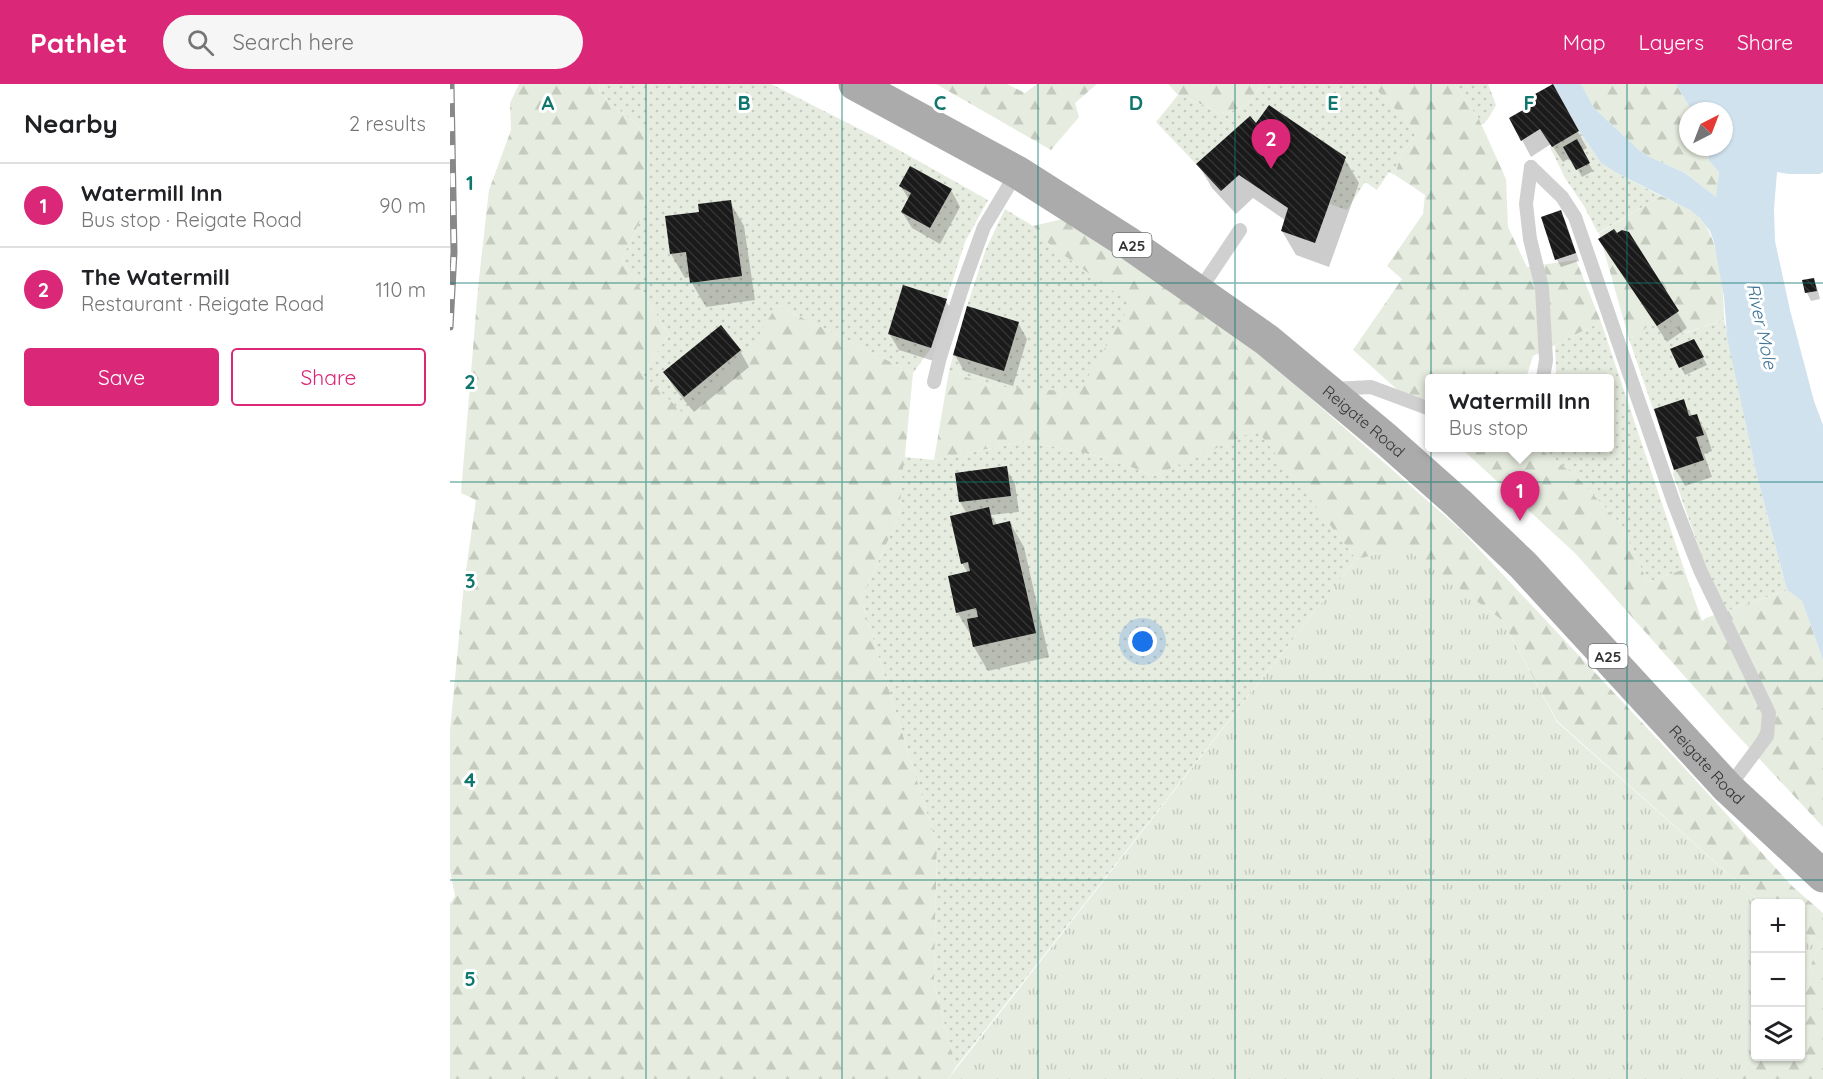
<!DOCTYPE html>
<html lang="en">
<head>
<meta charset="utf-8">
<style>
  :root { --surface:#fff; --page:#f6f6f6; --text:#202124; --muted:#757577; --line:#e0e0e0; --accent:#db2777 }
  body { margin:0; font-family:Quicksand,sans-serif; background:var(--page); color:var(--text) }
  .controls { position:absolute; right:18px; bottom:18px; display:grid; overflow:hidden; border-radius:6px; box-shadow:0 2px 4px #0004 }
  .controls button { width:54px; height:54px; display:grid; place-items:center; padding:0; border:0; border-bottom:2px solid var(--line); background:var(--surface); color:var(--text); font:30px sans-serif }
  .compass { position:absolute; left:1229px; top:18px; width:54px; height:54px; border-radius:50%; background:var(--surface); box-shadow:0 2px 4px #0004; rotate:42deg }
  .you { position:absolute; left:693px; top:558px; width:21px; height:21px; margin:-15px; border:4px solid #fff; border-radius:50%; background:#1a73e8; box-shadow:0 0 0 9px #1a73e833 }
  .badge { display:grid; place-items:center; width:39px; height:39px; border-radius:50%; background:var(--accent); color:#fff; font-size:20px; font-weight:700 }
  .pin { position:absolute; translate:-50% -50px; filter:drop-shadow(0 2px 3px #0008) }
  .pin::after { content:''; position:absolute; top:32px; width:21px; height:18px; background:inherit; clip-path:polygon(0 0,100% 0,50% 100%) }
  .popup { position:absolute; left:975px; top:290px; width:189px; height:78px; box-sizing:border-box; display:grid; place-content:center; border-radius:6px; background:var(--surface); filter:drop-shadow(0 2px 4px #0005); font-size:20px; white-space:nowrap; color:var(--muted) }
  .popup b { font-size:22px; color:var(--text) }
  .popup::after { content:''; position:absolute; left:50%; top:100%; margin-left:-12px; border:12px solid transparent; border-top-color:var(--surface) }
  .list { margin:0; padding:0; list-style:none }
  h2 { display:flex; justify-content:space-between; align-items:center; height:78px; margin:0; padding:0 24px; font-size:26px }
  h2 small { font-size:20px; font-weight:400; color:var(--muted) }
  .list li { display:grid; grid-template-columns:39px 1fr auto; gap:18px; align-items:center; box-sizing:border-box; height:84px; padding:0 24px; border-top:2px solid var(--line) }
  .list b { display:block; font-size:22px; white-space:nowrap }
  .list p { margin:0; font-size:20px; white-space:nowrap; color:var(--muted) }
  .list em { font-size:20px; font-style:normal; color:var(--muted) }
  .actions { display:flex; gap:12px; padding:18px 24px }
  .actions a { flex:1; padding:14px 0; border:2px solid var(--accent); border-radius:6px; text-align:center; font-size:21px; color:var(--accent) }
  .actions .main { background:var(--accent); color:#fff }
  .icon { flex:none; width:33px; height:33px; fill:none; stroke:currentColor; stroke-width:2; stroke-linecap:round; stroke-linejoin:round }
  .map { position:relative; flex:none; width:1373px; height:995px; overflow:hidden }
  header { display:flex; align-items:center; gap:36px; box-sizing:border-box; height:84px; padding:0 30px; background:var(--accent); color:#fff }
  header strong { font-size:28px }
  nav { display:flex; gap:33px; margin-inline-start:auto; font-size:21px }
  .search { width:420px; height:54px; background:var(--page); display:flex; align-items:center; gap:15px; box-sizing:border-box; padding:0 21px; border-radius:33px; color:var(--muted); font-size:22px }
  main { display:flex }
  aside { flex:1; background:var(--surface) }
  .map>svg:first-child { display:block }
  .grass { fill:url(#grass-tufts) }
  .forest { fill:url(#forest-firs) }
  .garden { fill:url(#garden-dots) }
  .water { fill:#cfe2ee }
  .shadow { fill:#0003 }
  .building { fill:url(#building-back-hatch) }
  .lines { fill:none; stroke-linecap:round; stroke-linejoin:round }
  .service { stroke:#d0d0d0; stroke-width:14 }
  .primary { stroke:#ababab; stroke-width:33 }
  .rail-casing { stroke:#888; stroke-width:7 }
  .rail { stroke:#fff; stroke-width:4.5; stroke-dasharray:14; stroke-linecap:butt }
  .grid { fill:none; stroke:#0f766e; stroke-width:1.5; stroke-opacity:0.55 }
  .labels { text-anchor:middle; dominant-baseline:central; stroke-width:6; stroke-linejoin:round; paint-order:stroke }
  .shield { fill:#fff; stroke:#707070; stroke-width:1.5 }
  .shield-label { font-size:15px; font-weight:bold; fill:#333 }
  .street-label { font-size:16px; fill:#333; stroke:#fff }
  .water-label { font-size:18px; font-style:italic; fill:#3f7597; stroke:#fff }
  .grid-label { font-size:20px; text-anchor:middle; font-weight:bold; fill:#0f766e; stroke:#fff; stroke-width:6; stroke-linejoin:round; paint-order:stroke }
</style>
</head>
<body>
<header>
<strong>Pathlet</strong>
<div class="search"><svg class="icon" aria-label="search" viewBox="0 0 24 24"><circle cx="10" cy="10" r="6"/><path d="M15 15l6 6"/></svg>Search here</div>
<nav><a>Map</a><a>Layers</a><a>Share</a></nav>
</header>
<main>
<aside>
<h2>Nearby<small>2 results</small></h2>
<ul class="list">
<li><span class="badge">1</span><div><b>Watermill Inn</b><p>Bus stop · Reigate Road</p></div><em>90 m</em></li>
<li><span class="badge">2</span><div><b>The Watermill</b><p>Restaurant · Reigate Road</p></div><em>110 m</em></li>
</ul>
<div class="actions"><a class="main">Save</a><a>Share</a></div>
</aside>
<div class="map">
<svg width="1373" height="995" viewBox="0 0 1373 995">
  <defs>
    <pattern id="grass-tufts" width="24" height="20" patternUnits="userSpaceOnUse" patternTransform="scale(1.5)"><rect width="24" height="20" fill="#e6ecdf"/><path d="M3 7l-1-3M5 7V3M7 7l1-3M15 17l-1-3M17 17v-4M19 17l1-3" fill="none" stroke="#c6cbc0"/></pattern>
    <pattern id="forest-firs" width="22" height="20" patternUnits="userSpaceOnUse" patternTransform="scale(1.5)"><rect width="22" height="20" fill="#e6ecdf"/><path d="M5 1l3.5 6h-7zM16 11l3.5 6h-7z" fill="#c6cbc0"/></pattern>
    <pattern id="garden-dots" width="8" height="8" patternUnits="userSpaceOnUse" patternTransform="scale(1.5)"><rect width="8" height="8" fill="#e6ecdf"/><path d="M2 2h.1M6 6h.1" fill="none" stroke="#c6cbc0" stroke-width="1.8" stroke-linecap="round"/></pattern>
    <pattern id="building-back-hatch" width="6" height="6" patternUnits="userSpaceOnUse" patternTransform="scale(1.5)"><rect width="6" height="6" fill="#1a1a1a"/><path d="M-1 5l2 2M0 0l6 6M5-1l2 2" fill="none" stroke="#333"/></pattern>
  </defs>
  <rect width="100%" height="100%" fill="#fff"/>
  <g class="grass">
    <path d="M955 463 1052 536 1107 638 1311 819 1306 820 1305 970 1287 995H498L906 475Z"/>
    <path d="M1351 846 1371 860 1351 901Z"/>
  </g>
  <g class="forest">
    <path d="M69 0H149L150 10 200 51 194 129 172 175 219 250 193 290 234 329 255 308 327 221 463 289 449 433 411 515 487 761 484 900 506 983 498 995H0V820L5 812 0 786V647L14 500 26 416 11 409 28 204 39 106 61 46 60 19Z"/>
    <path d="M486 0H557L575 9 587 0H647L625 19 629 33 601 66Z"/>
    <path d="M718 0H812L797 21 775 30 728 11Z"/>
    <path d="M921 0H1004L1029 35 1056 95 1058 143 1077 183 1126 176 1151 238 1083 272 1076 294H980V335L903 266 952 195 937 182 973 130 975 111 945 91 950 73 967 48Z"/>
    <path d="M1131 0H1226L1242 27H1238V63H1258L1259 77 1269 88 1267 114 1235 89 1200 73 1189 66 1144 24Z"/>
    <path d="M1211 112C1224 118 1238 123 1248 132 1270 153 1274 208 1274 236L1231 250 1216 232 1179 255 1149 149Z"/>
    <path d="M621 133 810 270 1011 446 1228 677 1342 802 1373 829V995H1287L1305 970 1306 972H1350L1351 901 1371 860 1351 846 1350 820 1311 819 1107 637 1052 536 955 464 906 475 807 347 704 392 657 374 576 357 484 376 499 287 542 302 680 220 601 162 583 142Z"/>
    <path d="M1011 364H1089L1125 391 1170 439 1198 498 1234 485 1252 537 1256 534 1337 506 1352 517 1373 576V743L1276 639 1126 470Z"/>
  </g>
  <g class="garden">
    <path d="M149 0H321L431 56 538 116 515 158 481 264 463 289 327 221 299 267 255 308 234 330 193 290 219 250 172 175 194 129 200 51 150 10Z"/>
    <path d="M812 0H921L967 48 950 73 945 91 939 88 927 106 915 98 897 126 880 120 895 73 819 21 806 39 800 32 746 80 706 38 728 11 775 30 797 21Z"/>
    <path d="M1004 0H1038L1046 21 1038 35 1032 41 1029 35Z"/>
    <path d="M1128 45 1151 79 1165 88 1211 112 1148 149 1134 122 1115 94 1100 63Z"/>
    <path d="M555 125 583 142 601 162 681 220 629 308 542 302 499 287 517 222 536 165Z"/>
    <path d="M1216 231 1232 250 1274 236 1307 392 1337 506 1276 527 1255 481 1223 390 1224 386 1179 255Z"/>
    <path d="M1151 238 1234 485 1198 498 1170 439 1125 391 1089 364H1160V294H1103L1106 288 1105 261Z"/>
    <path d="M807 346 906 475 506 983 484 900 487 761 411 515 449 433 454 373 484 376 576 357 657 374 704 392Z"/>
  </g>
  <path class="water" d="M1103 0H1131L1144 24 1189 66 1200 73 1235 89 1266 113 1269 88 1259 77 1258 63H1274V27H1242L1226 0H1373V88L1370 90H1339L1327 88 1324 125 1325 157 1340 226 1364 317 1373 341V576L1352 517 1337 506 1307 392 1277 253 1274 213 1264 158 1260 147 1250 134 1240 126 1165 88 1151 79 1128 45Z"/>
  <g class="shadow">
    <path d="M1102 2 1137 64 1132 67 1143 87 1132 93 1121 73 1113 78 1101 60 1081 73 1061 35 1082 23Z"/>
    <path d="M806 41 894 74 909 99 879 183 846 171 832 147 835 136 803 114 786 130 762 104 748 80Z"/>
    <path d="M451 102 501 106 510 123 490 160 462 144 452 128 459 116Z"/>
    <path d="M280 118 294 142 305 216 256 223 242 199 241 193 235 194 221 170 250 129Z"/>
    <path d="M1110 128 1115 136 1129 177 1111 183 1107 176 1093 134Z"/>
    <path d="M1178 149 1237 244 1217 258 1160 172 1167 152Z"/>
    <path d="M1363 195 1367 203 1370 215 1361 217 1357 209 1354 197Z"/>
    <path d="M496 217 505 233 490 279 449 266 439 249Z"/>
    <path d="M568 239 577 255 563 302 514 287 505 271Z"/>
    <path d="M1243 256 1257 281 1235 291 1222 266Z"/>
    <path d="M290 267 299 283 244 328 225 305 215 289Z"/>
    <path d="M1233 317 1243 333 1246 332 1256 348 1262 367 1254 370 1262 393 1235 402 1226 386 1206 326Z"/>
    <path d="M556 384 565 400 569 428 541 431 547 441 560 439 574 463 599 573 538 587 524 563 522 553 507 528 518 489 512 479 517 430 510 418Z"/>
  </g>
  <g class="building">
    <path d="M1103 0 1129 47 1102 63 1090 45 1071 57 1059 34 1080 22 1076 15Z"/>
    <path d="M819 21 896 73 865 159 831 147 838 124 789 91 771 107 746 80 800 32 806 39Z"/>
    <path d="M1127 55 1140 79 1126 86 1113 63Z"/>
    <path d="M460 82 502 105 480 144 451 128 461 109 449 102Z"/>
    <path d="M281 116 292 192 240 199 236 168 220 170 215 132 249 128 248 120Z"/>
    <path d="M1111 126 1126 169 1105 176 1091 133Z"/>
    <path d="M1164 145 1167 149 1172 146 1179 148 1229 227 1207 242 1148 155Z"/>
    <path d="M1364 194 1367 207 1355 209 1352 196Z"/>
    <path d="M453 201 497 215 481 264 438 250Z"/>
    <path d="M517 222 569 238 554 287 503 271Z"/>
    <path d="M271 241 291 266 234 313 213 288Z"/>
    <path d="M1244 255 1254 273 1229 284 1220 265Z"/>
    <path d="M1234 315 1239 332 1247 330 1254 351 1246 353 1254 376 1224 386 1204 325Z"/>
    <path d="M557 382 561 412 509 418 505 389Z"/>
    <path d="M539 423 543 441 560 437 586 549 523 563 517 535 528 533 526 524 506 529 498 492 520 487 518 478 511 480 500 432Z"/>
  </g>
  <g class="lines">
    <g class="service">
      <path d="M1081 83 1112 113 1125 133 1224 419 1250 486 1319 629 1317 652 1278 704"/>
      <path d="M1081 83 1076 120 1080 155 1092 204 1096 276 1093 294"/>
      <path d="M749 207 790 146"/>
      <path d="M484 298 490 273 514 198 534 143 567 88"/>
      <path d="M884 305 921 303 980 325"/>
    </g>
    <path class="primary" id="s1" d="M405 0 567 88 680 160 817 256 937 356 1008 419 1073 481 1278 704 1373 792"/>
    <g class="rail-casing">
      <path id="rail" d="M0 243 4 168 1 0"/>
    </g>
    <use href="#rail" class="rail"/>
  </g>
  <path class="grid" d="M196 0V995M392 0V995M588 0V995M785 0V995M981 0V995M1177 0V995M0 199H1373M0 398H1373M0 597H1373M0 796H1373"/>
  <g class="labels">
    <g class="shield">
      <rect x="662.5" y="149" width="39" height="24" rx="4.5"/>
      <rect x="1138.5" y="560" width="39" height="24" rx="4.5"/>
    </g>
    <g class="shield-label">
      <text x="682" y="161">A25</text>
      <text x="1158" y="572">A25</text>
    </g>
    <g class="street-label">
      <text stroke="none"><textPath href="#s1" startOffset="612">Reigate Road</textPath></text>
      <text stroke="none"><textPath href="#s1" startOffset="1098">Reigate Road</textPath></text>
    </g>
    <g class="water-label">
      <text transform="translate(1312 242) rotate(78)">River Mole</text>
    </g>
  </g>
  <g class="grid-label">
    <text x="98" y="26">A</text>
    <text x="294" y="26">B</text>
    <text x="490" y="26">C</text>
    <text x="686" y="26">D</text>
    <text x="883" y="26">E</text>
    <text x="1079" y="26">F</text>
    <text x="20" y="106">1</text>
    <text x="20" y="305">2</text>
    <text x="20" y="504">3</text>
    <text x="20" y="703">4</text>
    <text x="20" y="902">5</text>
  </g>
</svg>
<div class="controls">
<button>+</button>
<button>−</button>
<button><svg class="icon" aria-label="layers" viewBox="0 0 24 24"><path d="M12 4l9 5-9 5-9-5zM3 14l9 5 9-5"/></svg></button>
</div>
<svg class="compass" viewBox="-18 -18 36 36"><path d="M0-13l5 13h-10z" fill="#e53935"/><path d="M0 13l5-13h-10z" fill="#757577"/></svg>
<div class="you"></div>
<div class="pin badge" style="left:1070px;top:437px">1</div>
<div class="popup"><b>Watermill Inn</b>Bus stop</div>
<div class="pin badge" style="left:821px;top:85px">2</div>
</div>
</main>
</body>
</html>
